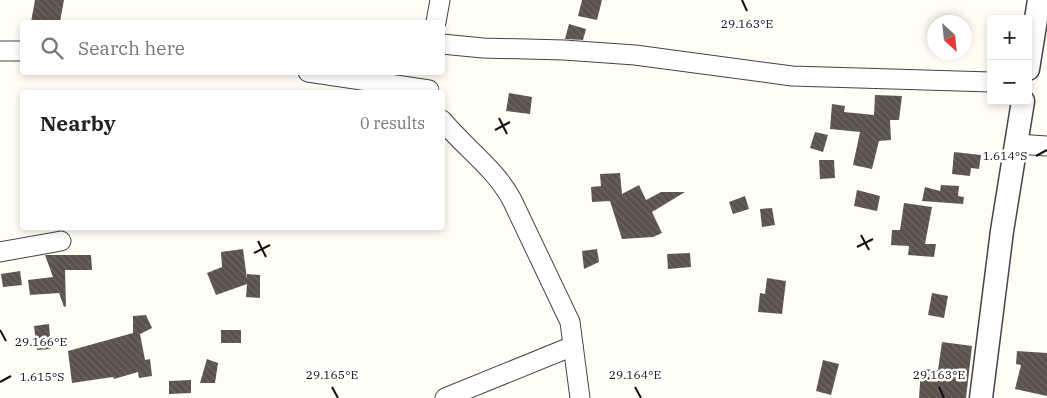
<!DOCTYPE html>
<html lang="en">
<head>
<meta charset="utf-8">
<style>
  :root { --surface:#fff; --page:#f6f6f6; --text:#222; --muted:#767676; --line:#e0e0e0 }
  body { margin:0; font-family:"IBM Plex Serif",serif; background:var(--page); color:var(--text) }
  .controls { position:absolute; right:15px; top:15px; display:grid; overflow:hidden; border-radius:5px; box-shadow:0 2px 8px #0003 }
  .controls button { width:45px; height:45px; display:grid; place-items:center; padding:0; border:0; border-bottom:1px solid var(--line); background:var(--surface); color:var(--text); font:25px sans-serif }
  .compass { position:absolute; left:927px; top:15px; width:45px; height:45px; border-radius:50%; background:var(--surface); box-shadow:0 2px 8px #0003; rotate:153deg }
  .list { margin:0; padding:0; list-style:none }
  h2 { display:flex; justify-content:space-between; align-items:center; height:65px; margin:0; padding:0 20px; font-size:21px }
  h2 small { font-size:16px; font-weight:400; color:var(--muted) }
  .icon { flex:none; width:28px; height:28px; fill:none; stroke:currentColor; stroke-width:2; stroke-linecap:round; stroke-linejoin:round }
  .map { position:relative; flex:none; width:1047px; height:398px; overflow:hidden }
  .search { position:absolute; background:var(--surface); box-shadow:0 2px 8px #0003; left:20px; top:20px; width:425px; height:55px; display:flex; align-items:center; gap:12px; box-sizing:border-box; padding:0 18px; border-radius:5px; color:var(--muted); font-size:19px }
  .panel { position:absolute; background:var(--surface); box-shadow:0 2px 8px #0003; left:20px; top:90px; width:425px; height:140px; border-radius:5px }
  .map>svg:first-child { display:block }
  .building { fill:url(#building-back-hatch) }
  .lines { fill:none; stroke-linecap:round; stroke-linejoin:round }
  .minor-casing { stroke:#444; stroke-width:21 }
  .tertiary-casing { stroke:#444; stroke-width:25 }
  .minor { stroke:#fff; stroke-width:19 }
  .tertiary { stroke:#fff; stroke-width:22 }
  .ticks { fill:none; stroke:#111; stroke-width:2 }
  .ticks-label { font-size:12px; text-anchor:middle; fill:#111; stroke:#fff; stroke-width:5; stroke-linejoin:round; paint-order:stroke }
</style>
</head>
<body>
<div class="map">
<svg width="1047" height="398" viewBox="0 0 1047 398">
  <defs>
    <pattern id="building-back-hatch" width="6" height="6" patternUnits="userSpaceOnUse" patternTransform="scale(1.25)"><rect width="6" height="6" fill="#5a524d"/><path d="M-1 5l2 2M0 0l6 6M5-1l2 2" fill="none" stroke="#6d6662"/></pattern>
  </defs>
  <rect width="100%" height="100%" fill="#fffdf5"/>
  <g class="building">
    <path d="M35 0H64L60 22H31Z"/>
    <path d="M582 0H602L597 20 578 16Z"/>
    <path d="M569 24 586 29 583 40 565 39Z"/>
    <path d="M509 93 532 97 530 114 506 111Z"/>
    <path d="M875 95 902 96 899 120H890L891 140 879 141 872 169 853 165 860 132 830 129 832 104 845 106 844 112 874 115Z"/>
    <path d="M815 132 828 135 823 152 810 148Z"/>
    <path d="M954 152 981 155 979 169 971 168 970 176 952 174Z"/>
    <path d="M819 160H834L835 178 820 179Z"/>
    <path d="M620 173 622 194 639 185 646 200 661 192H685L652 212 662 233 653 237 622 239 610 201 592 202 591 187 601 186 600 174Z"/>
    <path d="M941 185 959 186 958 196 964 197 963 204 922 201 925 187 940 191Z"/>
    <path d="M857 190 880 196 877 211 854 206Z"/>
    <path d="M745 196 749 209 733 214 729 202Z"/>
    <path d="M904 203 932 207 925 244H936L934 257 908 255 909 246 891 245 892 230H900Z"/>
    <path d="M772 208 775 225 762 227 760 209Z"/>
    <path d="M243 249 247 279V274L260 275V298L246 297 247 284 216 295 207 273 222 267 221 252Z"/>
    <path d="M597 249 599 262 584 269 582 251Z"/>
    <path d="M690 253 691 267 668 269 667 254Z"/>
    <path d="M45 255H91L92 270H65L66 306 64 307 59 293 30 295 28 280 53 277Z"/>
    <path d="M20 271 22 285 3 287 1 274Z"/>
    <path d="M767 278 786 281 782 314 758 312 760 293 765 294Z"/>
    <path d="M932 293 948 296 944 318 928 315Z"/>
    <path d="M146 315 152 328 140 334 145 360 150 359 152 376 139 378 138 372 114 379 113 377 72 383 68 351 133 333V316Z"/>
    <path d="M49 324 51 349 37 350 34 326Z"/>
    <rect x="221" y="330" width="20" height="13"/>
    <path d="M942 342 972 346 966 398H919L921 369 938 370Z"/>
    <path d="M1017 351 1047 353V396L1015 389 1021 365 1016 364Z"/>
    <path d="M207 359 218 363 215 383H200Z"/>
    <path d="M823 360 839 364 831 395 816 391Z"/>
    <path d="M191 380V393L169 394V381Z"/>
  </g>
  <g class="lines">
    <g class="minor-casing">
      <g id="minor">
        <path d="M436 22 440 0"/>
        <path d="M442 44 483 48 564 50 635 55 792 76 991 82"/>
        <path d="M0 51H22"/>
        <path d="M308 72 429 90"/>
        <path d="M442 120C465 148 495 168 512 200L570 322 580 398"/>
        <path d="M1017 144 1047 146"/>
        <path d="M0 252 61 241"/>
        <path d="M445 398 573 346"/>
      </g>
    </g>
    <g class="tertiary-casing">
      <g id="tertiary">
        <path d="M1028 69 1039 0"/>
        <path d="M981 398 1002 231 1023 101"/>
      </g>
    </g>
    <use href="#minor" class="minor"/>
    <use href="#tertiary" class="tertiary"/>
  </g>
  <path class="ticks" d="M742 0 747 11M499 118 507 134M495 130 510 122M1036 156 1047 150M861 235 869 250M258 241 266 257M857 247 873 239M254 253 270 245M0 330 6 341M0 382 11 376M332 387 338 398M635 387 641 398M939 387 944 398"/>
  <g class="ticks-label">
    <text x="747" y="28">29.163°E</text>
    <text x="1005" y="160">1.614°S</text>
    <text x="41" y="346">29.166°E</text>
    <text x="332" y="379">29.165°E</text>
    <text x="635" y="379">29.164°E</text>
    <text x="939" y="379">29.163°E</text>
    <text x="42" y="381">1.615°S</text>
  </g>
</svg>
<div class="controls">
<button>+</button>
<button>−</button>
</div>
<svg class="compass" viewBox="-18 -18 36 36"><path d="M0-13l5 13h-10z" fill="#e53935"/><path d="M0 13l5-13h-10z" fill="#767676"/></svg>
<div class="search"><svg class="icon" aria-label="search" viewBox="0 0 24 24"><circle cx="10" cy="10" r="6"/><path d="M15 15l6 6"/></svg>Search here</div>
<section class="panel">
<h2>Nearby<small>0 results</small></h2>
<ul class="list">
</ul>
</section>
</div>
</body>
</html>
